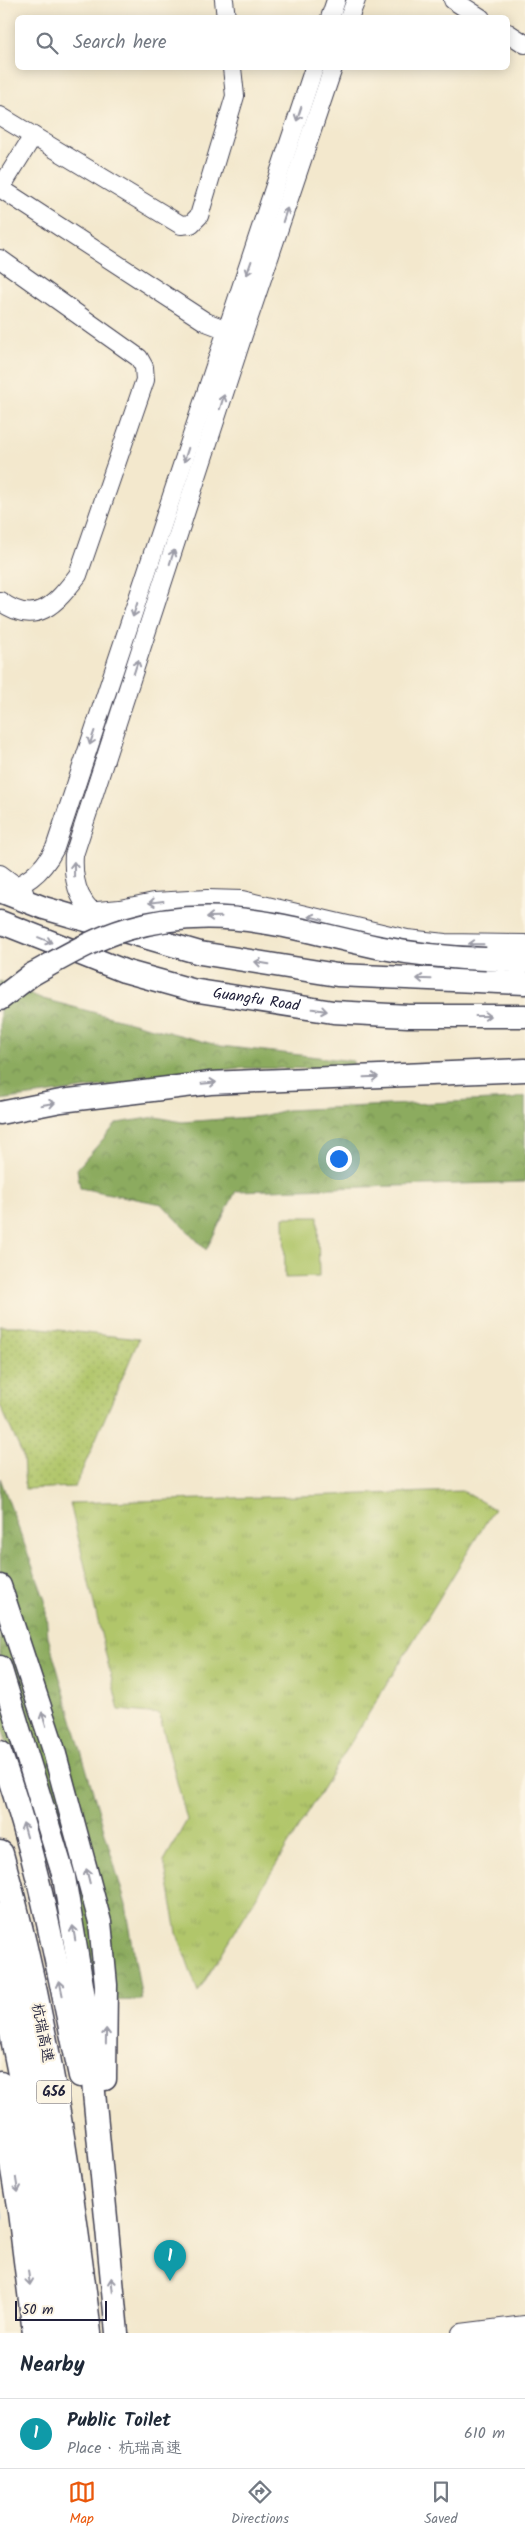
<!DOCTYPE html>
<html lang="en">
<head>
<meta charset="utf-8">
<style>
  :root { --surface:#fff; --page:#f6f6f7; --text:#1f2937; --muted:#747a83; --line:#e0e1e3; --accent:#ea580c }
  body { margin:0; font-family:Kalam,"LXGW WenKai TC",sans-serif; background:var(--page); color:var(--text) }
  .scale { position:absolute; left:15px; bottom:12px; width:92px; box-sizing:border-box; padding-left:5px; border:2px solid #22223b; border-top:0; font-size:14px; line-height:18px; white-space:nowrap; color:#22223b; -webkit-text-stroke:4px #fcf5e5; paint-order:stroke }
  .you { position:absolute; left:338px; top:1158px; width:18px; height:18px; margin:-12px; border:4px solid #fff; border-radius:50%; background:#1a73e8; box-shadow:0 0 0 8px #1a73e833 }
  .badge { display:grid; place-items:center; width:32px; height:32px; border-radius:50%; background:var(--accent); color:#fff; font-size:16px; font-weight:700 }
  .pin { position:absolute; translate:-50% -41px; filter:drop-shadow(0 1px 2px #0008) }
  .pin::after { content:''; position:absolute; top:26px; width:18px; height:15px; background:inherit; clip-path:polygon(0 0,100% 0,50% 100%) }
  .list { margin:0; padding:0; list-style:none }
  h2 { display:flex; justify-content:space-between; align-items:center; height:65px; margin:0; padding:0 20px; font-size:21px }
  h2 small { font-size:16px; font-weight:400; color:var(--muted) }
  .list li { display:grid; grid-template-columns:32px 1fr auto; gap:15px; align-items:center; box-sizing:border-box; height:70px; padding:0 20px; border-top:1px solid var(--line) }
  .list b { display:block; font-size:19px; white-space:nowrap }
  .list p { margin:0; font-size:16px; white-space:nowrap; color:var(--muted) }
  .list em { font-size:16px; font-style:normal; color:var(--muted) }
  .icon { flex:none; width:28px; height:28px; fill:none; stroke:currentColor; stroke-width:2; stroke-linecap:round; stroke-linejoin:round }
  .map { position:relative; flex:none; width:525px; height:2333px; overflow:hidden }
  .search { position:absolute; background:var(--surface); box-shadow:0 2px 12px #0003; left:15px; right:15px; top:15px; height:55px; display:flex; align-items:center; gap:12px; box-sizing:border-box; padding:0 18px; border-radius:8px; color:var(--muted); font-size:19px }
  .sheet { height:135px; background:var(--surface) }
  nav { display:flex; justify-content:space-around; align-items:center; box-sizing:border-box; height:70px; border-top:1px solid var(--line); background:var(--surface); font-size:14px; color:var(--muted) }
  nav a { display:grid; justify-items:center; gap:2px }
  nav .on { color:var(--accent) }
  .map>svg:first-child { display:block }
  .grass { fill:url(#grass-tufts); stroke:#6a7453 }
  .forest { fill:url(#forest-crowns); stroke:#57664d }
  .park { fill:url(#park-dots); stroke:#6a7453 }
  .pitch { fill:#b1c66b; stroke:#6a7453 }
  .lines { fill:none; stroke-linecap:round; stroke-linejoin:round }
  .stream { stroke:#6da0d9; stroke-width:4 }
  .minor-casing { stroke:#414051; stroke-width:20 }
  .major-casing { stroke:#414051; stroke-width:25 }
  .highway-casing { stroke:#414051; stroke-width:29 }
  .minor { stroke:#fff; stroke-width:18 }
  .major { stroke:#fff; stroke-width:22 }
  .highway { stroke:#fff; stroke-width:26 }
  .major-bridge-casing { stroke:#414051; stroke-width:25; stroke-linecap:butt }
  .major-bridge { stroke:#fff; stroke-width:22 }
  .oneway { stroke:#9c9ca7 }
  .labels { text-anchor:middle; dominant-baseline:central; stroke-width:4.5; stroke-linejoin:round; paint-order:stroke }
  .shield { fill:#fcf5e5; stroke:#63616e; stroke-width:1 }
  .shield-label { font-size:14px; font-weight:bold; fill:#22223b }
  .street-label { font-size:15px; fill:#22223b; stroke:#fcf5e5 }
</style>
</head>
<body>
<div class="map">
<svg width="525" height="2333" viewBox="0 0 525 2333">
  <defs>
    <pattern id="grass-tufts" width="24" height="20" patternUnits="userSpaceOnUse" patternTransform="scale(1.25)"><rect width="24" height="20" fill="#b1c66b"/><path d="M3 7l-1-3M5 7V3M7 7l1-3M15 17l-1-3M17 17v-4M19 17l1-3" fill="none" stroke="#98aa5e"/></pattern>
    <pattern id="forest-crowns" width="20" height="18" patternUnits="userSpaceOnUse" patternTransform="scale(1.25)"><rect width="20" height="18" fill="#8cab5f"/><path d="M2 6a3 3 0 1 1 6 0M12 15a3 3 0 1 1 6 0" fill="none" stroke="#728b50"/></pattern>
    <pattern id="park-dots" width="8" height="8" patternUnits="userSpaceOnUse" patternTransform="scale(1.25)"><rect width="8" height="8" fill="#b1c66b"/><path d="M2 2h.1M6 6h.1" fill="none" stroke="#98aa5e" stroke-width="1.8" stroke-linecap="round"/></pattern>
  </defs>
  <rect width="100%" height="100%" fill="#fcf5e5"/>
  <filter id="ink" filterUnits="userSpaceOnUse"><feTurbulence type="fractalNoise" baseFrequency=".02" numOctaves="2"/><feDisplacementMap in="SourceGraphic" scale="10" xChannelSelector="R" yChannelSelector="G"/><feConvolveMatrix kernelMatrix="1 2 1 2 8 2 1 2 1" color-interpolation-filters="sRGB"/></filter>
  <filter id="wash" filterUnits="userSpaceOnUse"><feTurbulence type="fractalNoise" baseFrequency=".0096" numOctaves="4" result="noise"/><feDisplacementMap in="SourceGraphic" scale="20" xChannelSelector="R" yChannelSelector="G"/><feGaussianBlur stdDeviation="1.12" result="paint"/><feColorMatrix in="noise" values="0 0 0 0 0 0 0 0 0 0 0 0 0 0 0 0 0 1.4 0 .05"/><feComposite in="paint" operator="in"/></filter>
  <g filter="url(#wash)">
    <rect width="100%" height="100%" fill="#f3e8cd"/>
    <path class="grass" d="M463 1491 494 1509 198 1992 177 1933 164 1861 187 1820 159 1714 119 1710 70 1503Z"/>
    <g class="forest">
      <path d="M0 981 43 999 221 1046 353 1061 354 1069 237 1068 0 1100Z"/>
      <path d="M525 1096V1182L236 1191 206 1250 162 1204 80 1188 77 1169 117 1123 156 1117 182 1122 262 1116 286 1110 512 1099Z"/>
      <path d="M0 1478 45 1600 48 1637 126 1905 142 2000 97 2001 60 1855 43 1858 0 1722Z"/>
    </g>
    <path class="park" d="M0 1326H23L139 1339 75 1487 25 1489 23 1456 0 1405Z"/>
    <path class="pitch" d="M284 1217H318L319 1277 285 1278Z"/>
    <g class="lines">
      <path class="stream" d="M0 2210 1 2217"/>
    </g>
  </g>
  <g filter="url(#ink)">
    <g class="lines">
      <g class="minor-casing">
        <g id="minor">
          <path d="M224 0 226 18"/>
          <path d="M453 0 481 18"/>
          <path d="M330 18 336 0"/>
          <path d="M349 18 356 0"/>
          <path d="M508 33 525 44"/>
          <path d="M0 116 181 225 191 224 199 216 235 96 232 68"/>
          <path d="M0 188 206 322 238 334"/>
          <path d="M0 189 33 136"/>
          <path d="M0 259 139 358 144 367 145 380 78 575C56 604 36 628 0 601"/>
          <path d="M0 874 24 892"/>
          <path d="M0 890C26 887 43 871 55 848L314 68"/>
          <path d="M86 912 120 909 154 902 207 899 242 900 407 939 445 943 525 944"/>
          <path d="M108 924C81 908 72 886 74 855L243 335 333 68"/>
          <path d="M461 2333 525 2325"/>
        </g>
      </g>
      <g class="major-casing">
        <g id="major">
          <path d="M0 891 44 908 200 953 337 975 525 983"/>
          <path id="s1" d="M0 922 124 971 192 990 333 1012 408 1016H525"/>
          <path d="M486 959 525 962"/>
          <path d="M0 999 31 975"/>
          <path d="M0 1113 61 1101 210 1083 525 1070"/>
          <path d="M0 1586 53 1747 100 1922 106 1985 105 2079"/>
          <path d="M0 1667 64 1877 86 2009 117 2333"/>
          <path d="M0 1752C38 1857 57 1967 80 2076"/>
          <path d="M0 1913C34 2051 58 2191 75 2333"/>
        </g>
      </g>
      <g class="highway-casing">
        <g id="highway">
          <path d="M0 1854C44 2011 69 2172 88 2333"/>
          <path d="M0 1968 35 2144 60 2333"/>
          <path d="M0 2085 21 2212 36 2333"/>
        </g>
      </g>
      <use href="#minor" class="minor"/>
      <use href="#major" class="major"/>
      <use href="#highway" class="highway"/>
      <g class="major-bridge-casing">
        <path id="major-bridge" d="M31 975C62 958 93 939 127 929 218 902 289 928 377 947 413 954 450 958 486 959"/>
      </g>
      <use href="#major-bridge" class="major-bridge"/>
    </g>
    <defs><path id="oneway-shaft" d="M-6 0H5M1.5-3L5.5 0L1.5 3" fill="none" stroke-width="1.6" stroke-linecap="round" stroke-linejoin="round" transform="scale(1.25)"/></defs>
    <g class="oneway">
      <use href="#oneway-shaft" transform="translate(299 114) rotate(108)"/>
      <use href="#oneway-shaft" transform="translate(285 215) rotate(-72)"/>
      <use href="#oneway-shaft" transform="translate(249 268) rotate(109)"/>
      <use href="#oneway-shaft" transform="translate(222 402) rotate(-73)"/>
      <use href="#oneway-shaft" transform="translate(186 455) rotate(108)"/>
      <use href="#oneway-shaft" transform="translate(172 557) rotate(-72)"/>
      <use href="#oneway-shaft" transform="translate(135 610) rotate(108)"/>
      <use href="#oneway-shaft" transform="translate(136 667) rotate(-72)"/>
      <use href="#oneway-shaft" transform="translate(92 738) rotate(109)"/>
      <use href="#oneway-shaft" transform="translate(74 869) rotate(-91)"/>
      <use href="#oneway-shaft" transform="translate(156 902) rotate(173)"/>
      <use href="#oneway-shaft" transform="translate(214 917) rotate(179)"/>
      <use href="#oneway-shaft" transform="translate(316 918) rotate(-165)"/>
      <use href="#oneway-shaft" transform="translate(45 940) rotate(22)"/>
      <use href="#oneway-shaft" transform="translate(476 944) rotate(-179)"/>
      <use href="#oneway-shaft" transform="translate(262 963) rotate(-171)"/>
      <use href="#oneway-shaft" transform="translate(424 979) rotate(-178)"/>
      <use href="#oneway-shaft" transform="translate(320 1010) rotate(9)"/>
      <use href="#oneway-shaft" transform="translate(483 1016)"/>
      <use href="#oneway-shaft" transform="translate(371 1077) rotate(-2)"/>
      <use href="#oneway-shaft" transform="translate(209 1083) rotate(-5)"/>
      <use href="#oneway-shaft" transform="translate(48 1104) rotate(-10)"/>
      <use href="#oneway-shaft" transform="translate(44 1719) rotate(-107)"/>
      <use href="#oneway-shaft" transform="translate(25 1830) rotate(-106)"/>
      <use href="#oneway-shaft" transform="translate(88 1876) rotate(-104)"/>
      <use href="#oneway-shaft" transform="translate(74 1933) rotate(-100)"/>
      <use href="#oneway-shaft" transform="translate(61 1988) rotate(-102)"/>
      <use href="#oneway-shaft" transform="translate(106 2036) rotate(-89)"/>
      <use href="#oneway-shaft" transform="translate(17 2185) rotate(81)"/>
      <use href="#oneway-shaft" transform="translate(29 2278) rotate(83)"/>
      <use href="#oneway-shaft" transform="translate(112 2285) rotate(-96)"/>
    </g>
  </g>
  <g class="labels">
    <rect class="shield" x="36.5" y="2080.5" width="35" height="23" rx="4"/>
    <g class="shield-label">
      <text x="54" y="2092">G56</text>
    </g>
    <g class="street-label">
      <text stroke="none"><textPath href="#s1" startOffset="269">Guangfu Road</textPath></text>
      <text transform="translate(42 2033) rotate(79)">杭瑞高速</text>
    </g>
  </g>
</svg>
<div class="scale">50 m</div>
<div class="you"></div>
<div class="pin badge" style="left:170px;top:2281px;background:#0f9aa8">1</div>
<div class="search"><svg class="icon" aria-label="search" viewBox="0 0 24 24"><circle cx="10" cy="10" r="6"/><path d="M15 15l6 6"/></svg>Search here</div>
</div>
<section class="sheet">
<h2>Nearby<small></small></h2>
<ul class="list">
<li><span class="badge" style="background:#0f9aa8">1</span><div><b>Public Toilet</b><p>Place · 杭瑞高速</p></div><em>610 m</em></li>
</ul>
</section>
<nav>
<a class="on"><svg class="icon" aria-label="map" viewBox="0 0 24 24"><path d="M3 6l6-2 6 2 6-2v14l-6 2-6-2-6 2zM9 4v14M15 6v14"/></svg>Map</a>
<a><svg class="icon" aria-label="directions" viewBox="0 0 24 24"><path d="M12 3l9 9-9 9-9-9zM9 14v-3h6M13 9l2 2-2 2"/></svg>Directions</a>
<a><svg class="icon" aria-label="saved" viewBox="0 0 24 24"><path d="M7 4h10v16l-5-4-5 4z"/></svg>Saved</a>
</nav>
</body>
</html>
